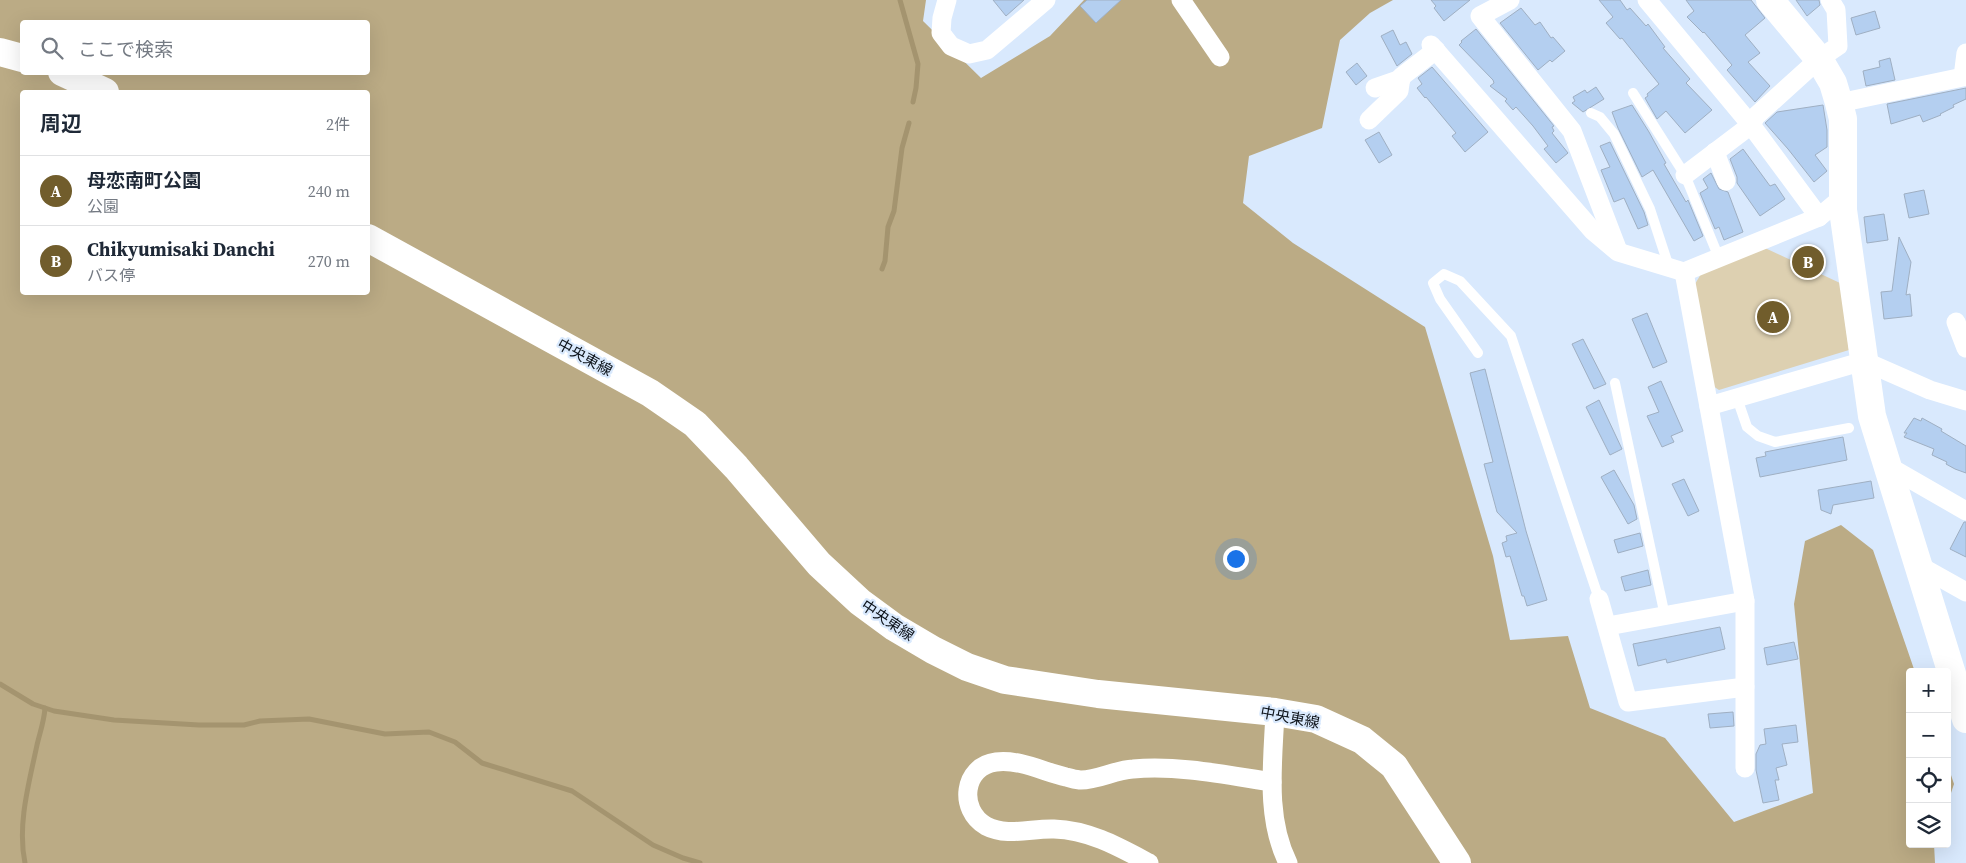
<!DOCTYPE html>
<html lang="ja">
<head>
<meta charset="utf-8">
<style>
  :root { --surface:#fff; --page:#f6f6f7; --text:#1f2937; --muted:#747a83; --line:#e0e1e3; --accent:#715d2c }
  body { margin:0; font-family:"Source Serif 4","Noto Sans JP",serif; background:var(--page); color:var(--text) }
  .controls { position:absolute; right:15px; bottom:15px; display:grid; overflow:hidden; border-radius:5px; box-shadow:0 5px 20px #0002 }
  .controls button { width:45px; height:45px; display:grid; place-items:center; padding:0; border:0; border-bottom:1px solid var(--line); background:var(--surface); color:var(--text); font:25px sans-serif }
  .you { position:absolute; left:1235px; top:558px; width:18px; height:18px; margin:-12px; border:4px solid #fff; border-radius:50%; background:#1a73e8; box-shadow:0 0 0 8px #1a73e833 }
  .badge { display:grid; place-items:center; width:32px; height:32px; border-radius:50%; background:var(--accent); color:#fff; font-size:16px; font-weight:700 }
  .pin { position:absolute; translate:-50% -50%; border:2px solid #fff; box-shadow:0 1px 5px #0006 }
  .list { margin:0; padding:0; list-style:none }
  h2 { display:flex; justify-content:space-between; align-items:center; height:65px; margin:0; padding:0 20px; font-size:21px }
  h2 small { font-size:16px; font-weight:400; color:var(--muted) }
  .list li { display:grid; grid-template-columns:32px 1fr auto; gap:15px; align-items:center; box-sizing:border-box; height:70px; padding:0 20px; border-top:1px solid var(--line) }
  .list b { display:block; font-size:19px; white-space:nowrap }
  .list p { margin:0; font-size:16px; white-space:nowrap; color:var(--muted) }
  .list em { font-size:16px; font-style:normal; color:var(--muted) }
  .icon { flex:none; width:28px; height:28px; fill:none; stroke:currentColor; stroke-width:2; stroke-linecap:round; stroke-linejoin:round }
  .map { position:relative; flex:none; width:1966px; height:863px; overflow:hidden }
  .search { position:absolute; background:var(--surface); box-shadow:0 5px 20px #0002; left:20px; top:20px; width:350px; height:55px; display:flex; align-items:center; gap:12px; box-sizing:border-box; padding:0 18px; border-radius:5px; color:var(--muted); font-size:19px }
  .panel { position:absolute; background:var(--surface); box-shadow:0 5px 20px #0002; left:20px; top:90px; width:350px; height:205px; border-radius:5px }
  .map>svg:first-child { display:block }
  .green { fill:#ddd0b1 }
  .forest { fill:#bbab85; fill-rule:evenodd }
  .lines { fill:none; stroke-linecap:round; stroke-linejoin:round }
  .stream { stroke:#a4946f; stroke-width:5 }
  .building { fill:#b4cff0; stroke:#9fafc2 }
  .lane { stroke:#fff; stroke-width:10 }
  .street { stroke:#fff; stroke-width:19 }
  .secondary { stroke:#fff; stroke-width:28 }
  .labels { text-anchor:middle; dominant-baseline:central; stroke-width:4.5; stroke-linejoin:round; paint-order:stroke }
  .street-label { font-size:15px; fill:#0d131a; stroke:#d9e9fd }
</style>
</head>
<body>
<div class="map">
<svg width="1966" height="863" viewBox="0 0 1966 863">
  <rect width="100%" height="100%" fill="#d9e9fd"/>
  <path class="green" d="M1765 248 1840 283 1849 350 1719 390 1713 386 1695 284 1701 274Z"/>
  <g class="forest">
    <path d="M0 0H926L923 21 981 78 1050 36 1084 0H1393L1370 13 1340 40 1322 128 1249 156 1243 203 1293 243 1425 327 1493 556 1510 640 1568 636 1590 708 1665 738 1734 822 1813 793 1794 604 1805 541 1841 525 1873 550 1915 672H1910V844H1934L1935 863H0ZM22 22H368V72H22ZM22 92H368V292H22Z"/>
    <path d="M1947 763 1954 784 1947 805Z"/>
  </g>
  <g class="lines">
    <g class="stream">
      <path d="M900 0 918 64 916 88 913 102"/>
      <path d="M882 269 885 261 888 227 894 211 902 148 909 123"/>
      <path d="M0 684 33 704 54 711 114 720 199 725H244L260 721 309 719 385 734 429 732 455 742 482 763 572 791 653 845 683 858 700 863"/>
      <path d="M25 863C17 825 29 783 37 745 40 732 44 722 45 708"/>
    </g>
  </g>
  <g class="building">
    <path d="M993 0H1024L1006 16Z"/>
    <path d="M1087 0H1121L1096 23 1080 6Z"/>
    <path d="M1431 0H1470L1444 21 1434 8 1436 6Z"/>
    <path d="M1599 0H1620L1627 10 1630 8 1646 26 1648 24 1665 47 1663 48 1690 79 1686 83 1712 110 1685 133 1666 111 1657 119 1645 98 1648 96 1647 94 1659 84 1622 38 1620 39 1606 23 1613 17Z"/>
    <path d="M1686 0H1751L1765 18 1745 35 1760 53 1748 62 1770 86 1755 102 1727 70 1732 65 1704 32 1703 33 1687 17 1694 11Z"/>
    <path d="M1796 0H1819L1820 5 1807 16Z"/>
    <path d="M1521 8 1535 25 1540 22 1551 38 1553 37 1565 51 1552 62 1550 60 1538 70 1500 23Z"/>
    <path d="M1875 11 1880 28 1856 35 1851 18Z"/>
    <path d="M1476 29 1554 126 1552 127 1554 131 1552 133 1568 153 1556 163 1544 149 1548 146 1533 126 1516 107 1513 110 1505 101 1507 99 1490 86 1494 83 1493 80 1459 45 1462 42 1461 41Z"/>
    <path d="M1393 30 1400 45 1406 42 1412 54 1397 66 1381 36Z"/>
    <path d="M1890 58 1895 80 1866 86 1863 71 1880 67 1879 61Z"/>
    <path d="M1357 63 1367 76 1356 85 1346 72Z"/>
    <path d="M1432 67 1488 132 1465 152 1452 136 1456 133 1426 97 1425 98 1417 88 1422 84 1418 78Z"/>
    <path d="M1596 87 1604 99 1583 112 1572 103 1575 101 1573 97 1585 90 1587 93Z"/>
    <path d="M1966 88V99L1953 105 1954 107 1940 114 1941 115 1923 122 1920 115 1891 124 1887 104Z"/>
    <path d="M1632 105 1649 132 1666 163 1664 164 1686 202 1688 200 1703 236 1694 241 1653 170 1642 177 1618 128 1612 112Z"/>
    <path d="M1823 105 1827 130V147L1815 155 1827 171 1814 182 1788 149 1765 123 1777 112Z"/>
    <path d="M1379 132 1392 155 1379 163 1365 140Z"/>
    <path d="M1610 142 1644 212 1648 225 1638 229 1624 198 1614 202 1601 170 1610 167 1600 146Z"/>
    <path d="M1743 149 1770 186 1775 184 1785 199 1760 216 1737 183V177L1730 159Z"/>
    <path d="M1711 173 1719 189 1728 192 1743 232 1724 240 1719 227 1715 229 1700 193 1708 188 1703 179Z"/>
    <path d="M1924 190 1929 214 1909 218 1904 194Z"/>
    <path d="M1884 214 1888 240 1867 243 1864 217Z"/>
    <path d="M1899 237 1911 262 1906 295 1910 294 1912 316 1884 319 1881 292 1892 291Z"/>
    <path d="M1647 313 1667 362 1653 368 1632 319Z"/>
    <path d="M1583 339 1606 384 1594 389 1572 344Z"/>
    <path d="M1485 369 1526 531 1547 600 1527 606 1524 596H1522L1510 556 1506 557 1502 543 1507 541 1506 536 1517 533 1497 512 1484 464 1493 462 1470 373Z"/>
    <path d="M1661 381 1683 431 1671 436 1674 442 1662 447 1647 416 1659 412 1648 387Z"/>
    <path d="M1599 400 1622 449 1610 455 1586 407Z"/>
    <path d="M1914 418 1921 421 1922 418 1942 429 1941 431 1966 446V473L1955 469 1946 464 1947 462 1932 455 1934 449 1904 437 1907 433H1904Z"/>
    <path d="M1843 437 1847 460 1760 477 1756 458 1766 456 1765 452Z"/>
    <path d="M1614 470 1634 505 1637 519 1628 524 1601 477Z"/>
    <path d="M1684 479 1699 511 1688 516 1672 484Z"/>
    <path d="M1871 481 1874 498 1833 505 1831 514 1821 510 1818 490Z"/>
    <path d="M1964 522H1966V557L1950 549Z"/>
    <path d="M1640 533 1643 546 1618 553 1614 540Z"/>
    <path d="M1648 570 1651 585 1625 591 1621 577Z"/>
    <path d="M1720 627 1725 649 1667 663 1666 659 1638 666 1633 644Z"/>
    <path d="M1794 642 1798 659 1767 665 1764 648Z"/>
    <path d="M1733 712 1734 726 1710 728 1708 714Z"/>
    <path d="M1796 725 1798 742 1782 744 1787 765 1776 768 1779 780H1775L1779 800 1763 803 1756 770V754L1760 745 1766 744 1764 729Z"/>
  </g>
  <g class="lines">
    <g class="lane">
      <path d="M1633 93 1685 175 1719 258"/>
      <path d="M1591 113 1600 117 1614 134 1650 209 1669 267"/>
      <path d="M1478 353 1440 299 1433 283 1444 274 1460 281 1511 336 1599 599"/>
      <path d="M1615 383 1665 616"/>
      <path d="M1737 398 1747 427 1758 436 1775 442 1849 428"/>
    </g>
    <g class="street">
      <path d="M947 0 942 18 941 33 951 46 969 54 987 50 1046 0"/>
      <path d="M1181 0 1220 57"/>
      <path d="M1510 0 1480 16 1572 131 1618 251"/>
      <path d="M1647 0 1751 125 1819 217"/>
      <path d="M1431 45 1593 231 1618 252 1684 272 1819 217 1843 197"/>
      <path d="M1375 88 1401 79"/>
      <path d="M1839 103 1963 77 1966 53"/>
      <path d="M1369 120 1399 91 1401 77 1436 50"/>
      <path d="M1715 152 1726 181"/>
      <path d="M1685 175 1751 125 1756 116 1819 59 1838 46 1836 10 1830 0"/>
      <path d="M1684 272 1745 601V768"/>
      <path d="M1956 322 1966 348"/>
      <path d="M1709 406 1864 361 1930 390 1966 401"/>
      <path d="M1886 465 1966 511"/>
      <path d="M1918 565 1966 592"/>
      <path d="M1599 599 1628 702 1745 687"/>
      <path d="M1608 626 1745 601"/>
      <path d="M1275 712C1273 762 1265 817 1288 863"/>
      <path d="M1149 863C1119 847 1089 830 1054 829 1032 828 1007 837 986 826 958 810 963 766 996 762 1020 759 1044 772 1066 777 1071 778 1076 780 1081 780 1098 780 1115 770 1133 769 1179 765 1226 775 1272 782"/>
    </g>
    <g class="secondary">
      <path d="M1770 0 1819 59 1833 83 1839 103 1843 119V210L1872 416 1966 719"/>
      <path d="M0 52 22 58"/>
      <path d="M62 72 105 92"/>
      <path d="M368 238 650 393 695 424 736 467 819 564 860 602 894 627 933 650 967 667 1005 680 1098 694 1275 712 1316 719 1362 740 1394 766 1457 863"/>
    </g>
  </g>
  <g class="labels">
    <g class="street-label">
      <text transform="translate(585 357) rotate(29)">中央東線</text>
      <text transform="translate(888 620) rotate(34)">中央東線</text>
      <text transform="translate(1290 717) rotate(11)">中央東線</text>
    </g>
  </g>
</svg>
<div class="controls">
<button>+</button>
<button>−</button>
<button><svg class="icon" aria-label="locate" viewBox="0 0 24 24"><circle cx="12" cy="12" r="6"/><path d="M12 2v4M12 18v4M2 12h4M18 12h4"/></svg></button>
<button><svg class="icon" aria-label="layers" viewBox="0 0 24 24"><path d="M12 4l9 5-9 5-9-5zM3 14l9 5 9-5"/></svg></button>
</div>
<div class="you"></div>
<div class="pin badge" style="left:1773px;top:317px">A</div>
<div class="pin badge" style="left:1808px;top:262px">B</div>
<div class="search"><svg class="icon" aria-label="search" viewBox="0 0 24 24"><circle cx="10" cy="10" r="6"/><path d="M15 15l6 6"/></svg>ここで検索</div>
<section class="panel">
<h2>周辺<small>2件</small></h2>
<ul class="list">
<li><span class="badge">A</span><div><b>母恋南町公園</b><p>公園</p></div><em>240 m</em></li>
<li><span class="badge">B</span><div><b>Chikyumisaki Danchi</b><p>バス停</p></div><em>270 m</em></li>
</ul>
</section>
</div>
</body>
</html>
